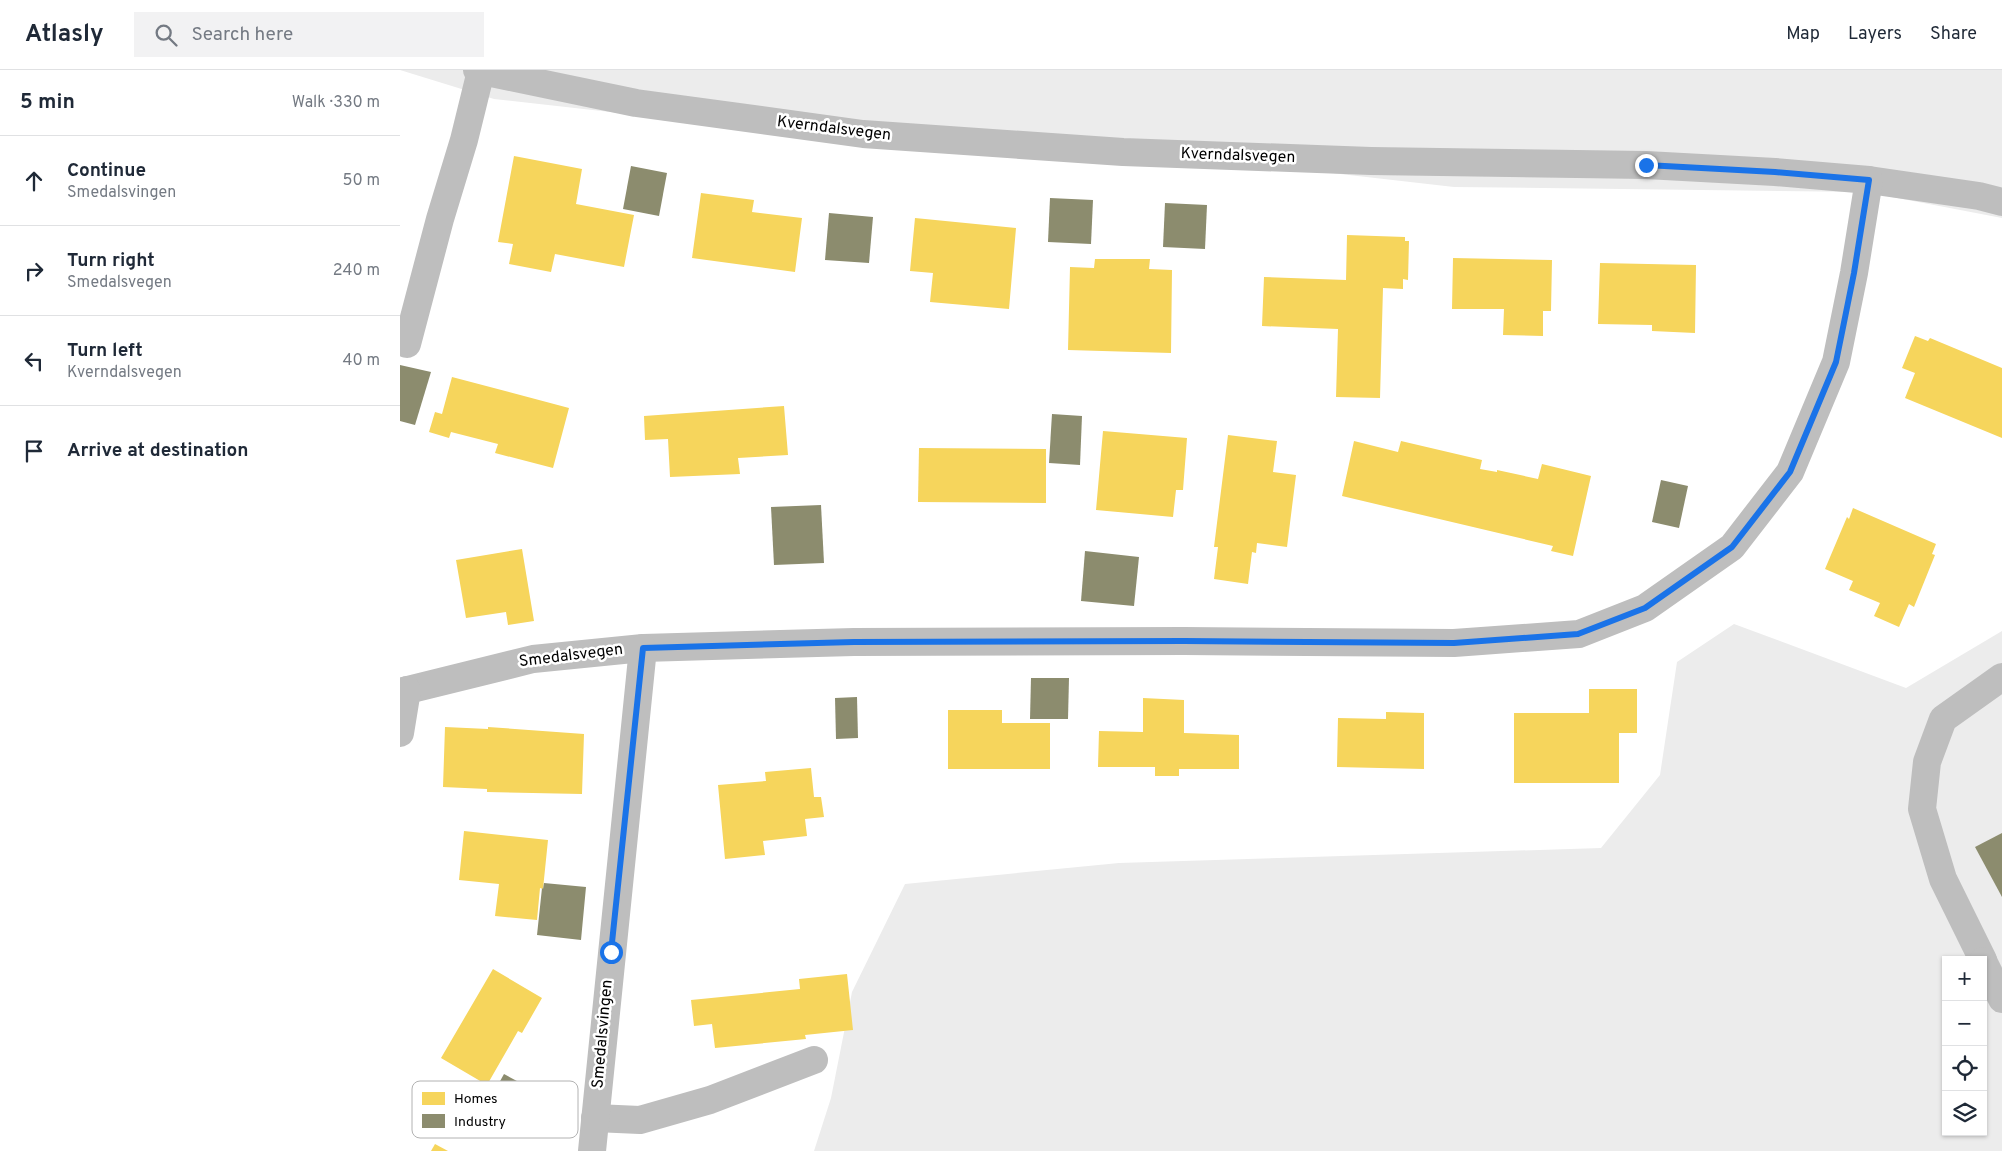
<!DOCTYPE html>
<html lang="en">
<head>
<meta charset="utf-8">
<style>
  :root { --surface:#fff; --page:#f2f2f3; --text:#1f2937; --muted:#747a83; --line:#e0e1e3 }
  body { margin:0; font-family:Overpass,sans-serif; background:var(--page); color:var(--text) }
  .controls { position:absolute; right:15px; bottom:15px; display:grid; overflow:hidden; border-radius:0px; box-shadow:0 1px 4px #0004 }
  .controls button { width:45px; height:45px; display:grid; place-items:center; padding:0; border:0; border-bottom:1px solid var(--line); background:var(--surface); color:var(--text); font:25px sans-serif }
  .stop { position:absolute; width:15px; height:15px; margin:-11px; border:4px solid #1a73e8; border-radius:50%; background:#fff }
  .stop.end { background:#1a73e8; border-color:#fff; box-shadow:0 1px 5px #0008 }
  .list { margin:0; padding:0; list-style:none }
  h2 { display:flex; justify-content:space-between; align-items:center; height:65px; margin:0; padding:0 20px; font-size:21px }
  h2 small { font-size:16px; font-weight:400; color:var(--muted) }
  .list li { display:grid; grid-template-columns:32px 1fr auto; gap:15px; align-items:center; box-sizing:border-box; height:90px; padding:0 20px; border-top:1px solid var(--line) }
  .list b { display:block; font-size:19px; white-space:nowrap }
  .list p { margin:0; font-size:16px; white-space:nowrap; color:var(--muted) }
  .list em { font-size:16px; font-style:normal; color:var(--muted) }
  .icon { flex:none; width:28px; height:28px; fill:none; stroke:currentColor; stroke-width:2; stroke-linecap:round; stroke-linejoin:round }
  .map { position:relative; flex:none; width:1602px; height:1081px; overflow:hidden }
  header { display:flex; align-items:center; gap:30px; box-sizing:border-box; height:70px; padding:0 25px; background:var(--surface); border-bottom:1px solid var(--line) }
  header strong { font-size:24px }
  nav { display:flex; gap:28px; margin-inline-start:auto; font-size:18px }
  .search { width:350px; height:45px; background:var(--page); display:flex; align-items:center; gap:12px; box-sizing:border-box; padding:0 18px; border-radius:0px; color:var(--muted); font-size:19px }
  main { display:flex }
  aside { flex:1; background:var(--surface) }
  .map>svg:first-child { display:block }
  .green { fill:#ececec; fill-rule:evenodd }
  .homes { fill:#f6d55c }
  .industry { fill:#8c8c6e }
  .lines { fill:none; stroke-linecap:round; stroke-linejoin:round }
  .minor { stroke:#bebebe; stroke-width:28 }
  .route { stroke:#1a73e8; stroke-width:6 }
  .labels { text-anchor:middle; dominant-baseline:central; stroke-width:5; stroke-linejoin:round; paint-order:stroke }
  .street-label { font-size:16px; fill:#000; stroke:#fff }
  .key { fill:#fff; stroke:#b2b2b2; stroke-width:1 }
  .key-label { font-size:14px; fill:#000 }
</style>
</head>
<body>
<header>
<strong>Atlasly</strong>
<div class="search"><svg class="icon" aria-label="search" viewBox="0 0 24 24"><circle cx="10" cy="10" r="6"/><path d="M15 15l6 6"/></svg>Search here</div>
<nav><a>Map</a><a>Layers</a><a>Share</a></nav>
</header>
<main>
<aside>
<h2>5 min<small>Walk · 330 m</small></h2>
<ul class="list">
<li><svg class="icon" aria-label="ahead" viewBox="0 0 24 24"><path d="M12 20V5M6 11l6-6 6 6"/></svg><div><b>Continue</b><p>Smedalsvingen</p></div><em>50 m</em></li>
<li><svg class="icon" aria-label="right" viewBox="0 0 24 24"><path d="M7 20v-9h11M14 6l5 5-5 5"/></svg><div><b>Turn right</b><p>Smedalsvegen</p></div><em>240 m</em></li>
<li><svg class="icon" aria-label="left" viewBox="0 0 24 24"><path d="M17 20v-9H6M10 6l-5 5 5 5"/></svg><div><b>Turn left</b><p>Kverndalsvegen</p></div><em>40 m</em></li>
<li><svg class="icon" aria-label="arrive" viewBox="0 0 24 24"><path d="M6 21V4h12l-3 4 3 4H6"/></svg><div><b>Arrive at destination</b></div></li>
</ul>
</aside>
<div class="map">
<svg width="1602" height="1081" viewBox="0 0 1602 1081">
  <rect width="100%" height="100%" fill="#fff"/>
  <g class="green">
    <path d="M0 0H1602V148L1466 122 1054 117 817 90 567 82 94 29Z"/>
    <path d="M1334 554 1506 618 1602 561V1081H414L431 1028 452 922 505 814 719 793 1201 778 1260 705 1277 592ZM1546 890H1583V1062H1546Z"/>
  </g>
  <g class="homes">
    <path d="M114 86 182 99 176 134 234 145 224 197 155 184 151 202 109 194 113 174 98 172Z"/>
    <path d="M301 123 354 130 352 142 402 148 395 202 292 188Z"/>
    <path d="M515 148 616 158 609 239 530 232 533 203 510 201Z"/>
    <path d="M947 165 1005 167V171H1009L1008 210 1003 209V219L983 218 980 328 936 327 938 259 862 256 864 207 946 210Z"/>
    <path d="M1053 188 1152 190 1151 241H1143V266L1103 265 1104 239H1052Z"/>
    <path d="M695 189H750L749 199 772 200 771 283 668 280 670 197 694 198Z"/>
    <path d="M1200 193 1296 195 1295 263 1252 261V255L1198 254Z"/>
    <path d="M1515 266 1528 271 1530 268 1602 298V368L1505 328 1515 303 1502 298Z"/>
    <path d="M52 307 169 338 153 398 95 383 98 374 51 362 49 368 29 362 35 342 42 344Z"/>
    <path d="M384 336 388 385 338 388 340 404 270 407 268 369 245 370 244 346Z"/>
    <path d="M703 361 787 368 783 420H776L773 447 696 440Z"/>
    <path d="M828 365 877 371 873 402 896 405 887 477 857 473 856 483 852 482 848 514 814 509 818 477H814Z"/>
    <path d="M954 371 998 382 1001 371 1082 390 1080 399 1097 402V400L1138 409 1142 394 1191 406 1173 486 1151 481 1153 476 942 426Z"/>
    <path d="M519 378 646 379V433L518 432Z"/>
    <path d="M1453 438 1536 474 1532 484 1535 485 1514 537 1509 534 1499 557 1474 546 1480 533 1449 520 1453 511 1425 499 1447 447 1449 449Z"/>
    <path d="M122 479 134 551 108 555 106 542 66 548 56 490Z"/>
    <path d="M1189 619H1237V663H1219V713H1114V643H1189Z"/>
    <path d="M743 628 784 630V663L839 665V699H779V706H755V697H698L699 661 743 662Z"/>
    <path d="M548 640H602V653H650V699H548Z"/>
    <path d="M986 642 1024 643V699L937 697 938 648 986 649Z"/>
    <path d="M45 657 88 659V657L184 664 182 724 87 722V719L43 717Z"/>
    <path d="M411 698 414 727H421L424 747 405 749 407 766 363 771 365 785 325 789 318 715 366 711 365 702Z"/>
    <path d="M64 761 148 770 143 819 140 818 137 850 95 846 99 814 59 810Z"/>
    <path d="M93 899 142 928 122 963 118 961 87 1015 41 988Z"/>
    <path d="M447 904 453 960 405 965 406 969 315 978 312 954 294 956 291 930 400 919 399 909Z"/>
    <path d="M35 1074 48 1081H31Z"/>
  </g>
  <g class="industry">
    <path d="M231 96 267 103 259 146 223 139Z"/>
    <path d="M650 128 693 130 691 174 648 172Z"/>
    <path d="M765 133 807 135 805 179 763 177Z"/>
    <path d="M429 143 473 147 469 193 425 190Z"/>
    <path d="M0 295 31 302 15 355 0 351Z"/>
    <path d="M652 344 682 346 680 395 649 393Z"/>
    <path d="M1261 410 1288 416 1279 458 1252 452Z"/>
    <path d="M421 435 424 493 374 495 371 437Z"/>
    <path d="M685 481 739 487 734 536 681 531Z"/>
    <path d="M631 608H669L668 649H630Z"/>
    <path d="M457 627 458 668 436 669 435 628Z"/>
    <path d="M1602 763V827L1575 777Z"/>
    <path d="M144 813 186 817 181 870 137 865 142 818 143 819Z"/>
    <path d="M104 1004 143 1025 123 1062 84 1040Z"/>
  </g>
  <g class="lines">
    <g class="minor">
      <path d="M77 0 236 33 463 64 723 82 971 91 1246 95 1375 102 1469 110 1579 126 1602 132"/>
      <path d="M7 274 40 149 64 70 81 1"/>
      <path d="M0 622 133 589 243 578 454 572 784 571 1054 573 1179 564 1245 538 1332 477 1390 402 1436 292 1454 203 1469 110"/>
      <path d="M0 663 7 620"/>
      <path d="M1583 890 1543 809 1522 739 1527 692 1543 649 1602 607"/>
      <path d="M1583 891 1602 929"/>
      <path d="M195 1048 240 1050 310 1030 414 990"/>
      <path d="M192 1081 243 578"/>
    </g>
  </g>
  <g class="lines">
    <path class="route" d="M211 882 243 578 454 572 784 571 1054 573 1178 564 1245 538 1332 477 1390 402 1436 292 1454 203 1469 110 1375 102 1246 95"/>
  </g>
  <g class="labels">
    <g class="street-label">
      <text transform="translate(434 59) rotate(7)">Kverndalsvegen</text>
      <text transform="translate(838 86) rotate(2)">Kverndalsvegen</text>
      <text transform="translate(171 586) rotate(-7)">Smedalsvegen</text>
      <text transform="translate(203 964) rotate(-85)">Smedalsvingen</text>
    </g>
  </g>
  <rect x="12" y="1011" width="166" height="57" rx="8" class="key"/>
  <rect x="22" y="1022" width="23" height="13" fill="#f6d55c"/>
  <rect x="22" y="1044" width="23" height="14" fill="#8c8c6e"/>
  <g class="key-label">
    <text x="54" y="1033">Homes</text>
    <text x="54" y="1056">Industry</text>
  </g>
</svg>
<div class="controls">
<button>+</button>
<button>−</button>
<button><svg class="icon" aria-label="locate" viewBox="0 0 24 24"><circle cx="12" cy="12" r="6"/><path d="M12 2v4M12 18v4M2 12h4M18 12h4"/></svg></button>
<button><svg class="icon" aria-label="layers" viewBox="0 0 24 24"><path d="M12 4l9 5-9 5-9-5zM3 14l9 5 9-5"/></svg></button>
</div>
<div class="stop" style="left:211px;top:882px"></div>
<div class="stop end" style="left:1246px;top:95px"></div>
</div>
</main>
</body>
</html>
